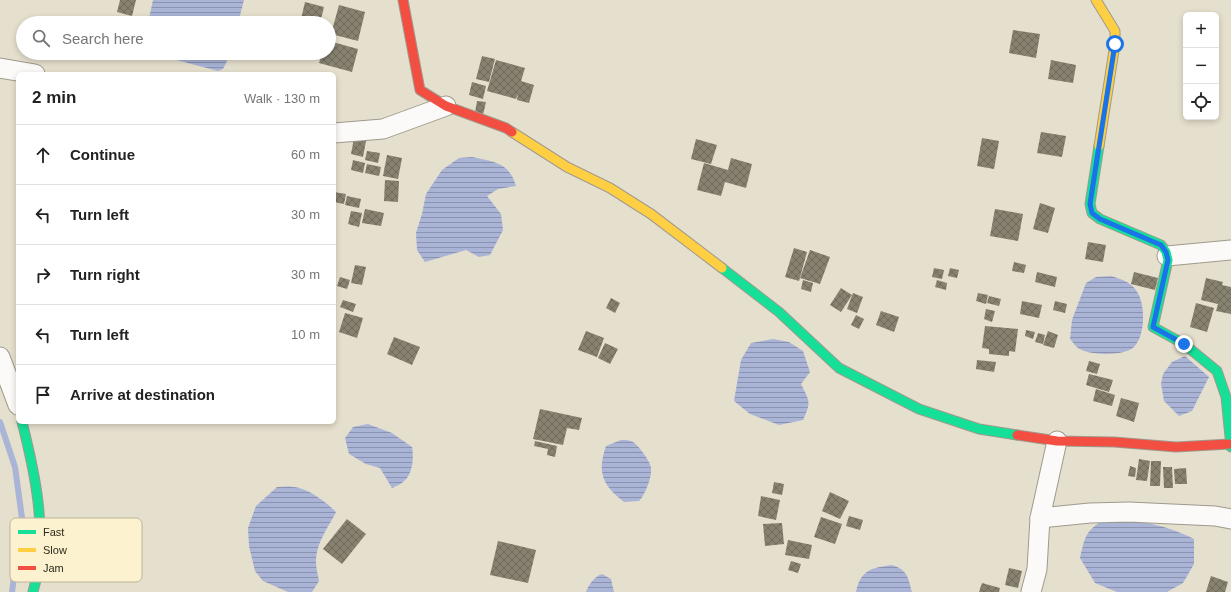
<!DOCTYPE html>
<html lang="en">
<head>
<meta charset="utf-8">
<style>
  :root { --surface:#fff; --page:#f6f6f6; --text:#222; --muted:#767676; --line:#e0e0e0 }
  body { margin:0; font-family:Arial,sans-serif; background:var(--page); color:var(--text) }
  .controls { position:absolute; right:12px; top:12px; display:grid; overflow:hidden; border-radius:6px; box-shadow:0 2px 6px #0003 }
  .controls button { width:36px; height:36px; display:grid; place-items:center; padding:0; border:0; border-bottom:1px solid var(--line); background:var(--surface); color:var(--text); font:20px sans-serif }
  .stop { position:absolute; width:12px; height:12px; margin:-9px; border:3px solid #1a73e8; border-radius:50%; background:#fff }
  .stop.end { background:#1a73e8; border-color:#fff; box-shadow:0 1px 4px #0008 }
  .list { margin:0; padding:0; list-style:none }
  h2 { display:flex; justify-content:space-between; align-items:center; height:52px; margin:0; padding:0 16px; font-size:17px }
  h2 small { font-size:13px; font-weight:400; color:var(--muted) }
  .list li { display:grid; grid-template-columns:26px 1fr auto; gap:12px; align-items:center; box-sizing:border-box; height:60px; padding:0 16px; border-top:1px solid var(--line) }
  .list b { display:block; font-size:15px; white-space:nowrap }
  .list em { font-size:13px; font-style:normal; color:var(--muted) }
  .icon { flex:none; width:22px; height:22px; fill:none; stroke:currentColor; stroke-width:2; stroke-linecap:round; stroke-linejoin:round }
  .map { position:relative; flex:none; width:1231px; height:592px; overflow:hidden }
  .search { position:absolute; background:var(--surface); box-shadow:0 2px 6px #0003; left:16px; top:16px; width:320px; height:44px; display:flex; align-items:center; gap:10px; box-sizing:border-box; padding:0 14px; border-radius:22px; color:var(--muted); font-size:15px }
  .panel { position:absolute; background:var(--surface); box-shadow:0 2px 6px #0003; left:16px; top:72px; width:320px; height:352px; border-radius:6px }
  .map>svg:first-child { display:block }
  .water { fill:url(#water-rules) }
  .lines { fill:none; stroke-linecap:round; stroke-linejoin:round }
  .stream { stroke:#a9b4d7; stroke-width:6 }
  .building { fill:url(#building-cross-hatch) }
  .street-casing { stroke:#9f9a8d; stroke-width:21 }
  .fast-casing { stroke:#9f9a8d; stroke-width:11 }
  .slow-casing { stroke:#9f9a8d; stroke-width:11 }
  .jam-casing { stroke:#9f9a8d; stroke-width:11 }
  .street { stroke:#fbfaf8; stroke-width:19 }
  .fast { stroke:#16e098; stroke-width:9 }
  .slow { stroke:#ffcf43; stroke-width:9 }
  .jam { stroke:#f24e42; stroke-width:9 }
  .route { stroke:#1a73e8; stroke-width:5 }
  .key { fill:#fcf2d0; stroke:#beb69a; stroke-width:1 }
  .key-label { font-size:11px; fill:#2d291c }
</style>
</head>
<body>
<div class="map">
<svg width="1231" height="592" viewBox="0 0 1231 592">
  <defs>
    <pattern id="water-rules" width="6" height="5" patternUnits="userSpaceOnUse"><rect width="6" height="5" fill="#a9b4d7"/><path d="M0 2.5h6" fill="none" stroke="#8a92ae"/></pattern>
    <pattern id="building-cross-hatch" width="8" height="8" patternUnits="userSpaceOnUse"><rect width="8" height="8" fill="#878270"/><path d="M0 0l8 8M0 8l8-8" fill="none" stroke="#6f6a5b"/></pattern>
  </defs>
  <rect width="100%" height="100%" fill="#e5dfcd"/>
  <g class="water">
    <path d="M153 0H244L238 23H148Z"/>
    <path d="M150 53H231L223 69 218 71Z"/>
    <path d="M472 157C494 162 509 162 516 186L498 189 487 196 501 214 503 230 490 255 479 257 466 250 425 262 417 250 416 233 422 214 426 194 442 170 459 158Z"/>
    <path d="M1111 276C1120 279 1129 281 1135 289 1146 301 1146 335 1134 347 1125 356 1089 356 1078 348 1075 346 1073 342 1070 339L1072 320 1086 283 1096 277Z"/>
    <path d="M773 339 789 342 803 351 810 372 801 384C810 402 811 402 803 420L779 425 750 414 734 401 741 360 751 343Z"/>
    <path d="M1185 356 1209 377 1192 411 1179 416 1164 401 1161 384 1163 374 1172 362Z"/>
    <path d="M368 424 392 433 412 447C414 457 413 475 403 482 400 485 395 486 392 488L380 468 366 464 349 454 345 438 353 427Z"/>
    <path d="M621 440C624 440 630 440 633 442 639 446 650 461 651 468 652 477 645 495 639 501L624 502C602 485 597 472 606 446Z"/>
    <path d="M277 487C282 487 288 486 293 487 308 488 326 502 336 512 328 528 316 543 316 562 316 569 318 575 319 581L312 592H288L263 581 255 571 249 546 248 528 256 506Z"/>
    <path d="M1105 519C1137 520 1165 524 1194 539V564L1183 583 1167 592H1117L1095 583 1080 558C1085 537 1085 531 1105 519Z"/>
    <path d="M892 565C908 570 908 578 912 592H856C861 569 872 568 892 565Z"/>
    <path d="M602 574 611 579 614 592H586C589 584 594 577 602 574Z"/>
  </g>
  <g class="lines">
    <path class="stream" d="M0 422 15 467 22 518 12 592"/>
  </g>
  <g class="building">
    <path d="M120 0H136L132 16 117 12Z"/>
    <path d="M305 2 324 7 320 23H300Z"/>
    <path d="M339 5 365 12 358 41 331 34Z"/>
    <path d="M1013 30 1040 34 1036 58 1009 53Z"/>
    <path d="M329 41 358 49 352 72 319 63 322 53H329Z"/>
    <path d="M482 56 495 59 489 82 476 79Z"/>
    <path d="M496 60 525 68 521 81 534 85 529 103 517 100 518 94 516 99 487 91Z"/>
    <path d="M1051 60 1076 65 1073 83 1048 79Z"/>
    <path d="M472 82 486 86 483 99 469 95Z"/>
    <path d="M477 101 486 102 483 115 475 113Z"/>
    <path d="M1041 132 1066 136 1062 157 1037 153Z"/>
    <path d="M354 138 366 141 363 157 351 154Z"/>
    <path d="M982 138 999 141 994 169 977 166Z"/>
    <path d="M696 139 717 145 711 164 691 159Z"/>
    <path d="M367 151 380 153 378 163 365 160Z"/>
    <path d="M387 155 402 158 398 179 383 176Z"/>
    <path d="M731 158 752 164 746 188 725 182 721 196 697 190 704 163 728 170Z"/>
    <path d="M353 160 365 163 363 173 351 170Z"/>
    <path d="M367 164 381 167 379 176 365 173Z"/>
    <path d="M385 180 399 181 398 202 384 201Z"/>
    <path d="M334 192 346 194 344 204 334 202Z"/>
    <path d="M347 196 361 199 359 208 345 205Z"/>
    <path d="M1040 203 1055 208 1048 233 1033 229Z"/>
    <path d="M365 209 384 213 381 226 362 223Z"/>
    <path d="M995 209 1023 214 1018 241 990 236Z"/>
    <path d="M351 211 362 213 359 227 348 224Z"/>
    <path d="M1088 242 1106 245 1103 262 1085 259Z"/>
    <path d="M794 248 807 252 799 281 785 277Z"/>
    <path d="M810 250 830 257 820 284 800 278Z"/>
    <path d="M1014 262 1026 265 1024 273 1012 271Z"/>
    <path d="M355 265 366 267 362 285 351 283Z"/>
    <path d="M934 268 944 270 942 279 932 277Z"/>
    <path d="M950 268 959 270 957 278 948 276Z"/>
    <path d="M1037 272 1057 277 1055 287 1035 282Z"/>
    <path d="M1134 272 1158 278 1155 290 1131 284Z"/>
    <path d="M340 277 350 280 347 289 337 286Z"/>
    <path d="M1206 278 1223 282 1222 285 1231 287V314L1216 311 1218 304 1201 300Z"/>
    <path d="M803 280 813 283 811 292 801 289Z"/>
    <path d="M937 280 947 283 946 290 935 287Z"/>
    <path d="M841 288 852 295 841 312 830 305Z"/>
    <path d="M853 293 863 297 857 313 847 309Z"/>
    <path d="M978 293 988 295 986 304 976 301Z"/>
    <path d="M989 296 1001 299 999 306 987 303Z"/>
    <path d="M611 298 620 303 615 313 606 308Z"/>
    <path d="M343 300 356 304 353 312 340 307Z"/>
    <path d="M1022 301 1042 305 1039 318 1020 314Z"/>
    <path d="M1055 301 1067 304 1065 313 1053 310Z"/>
    <path d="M1196 303 1214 308 1207 332 1190 327Z"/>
    <path d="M986 309 995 311 992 322 984 319Z"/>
    <path d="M881 311 899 317 894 332 876 325Z"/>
    <path d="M345 313 363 318 357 338 339 332Z"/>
    <path d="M856 315 864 319 859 329 851 325Z"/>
    <path d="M985 326 1018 329 1015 352 1009 351V356L989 354V349L982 348Z"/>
    <path d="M1026 330 1035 332 1033 339 1025 336Z"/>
    <path d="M586 331 604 338 597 357 578 350Z"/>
    <path d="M1048 331 1058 335 1054 348 1043 345Z"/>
    <path d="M1038 333 1045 335 1043 344 1035 342Z"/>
    <path d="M394 337 420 347 412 365 387 354Z"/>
    <path d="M605 343 618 349 610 364 598 358Z"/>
    <path d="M977 360 996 362 994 372 976 369Z"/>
    <path d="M1089 361 1100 364 1097 374 1086 371Z"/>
    <path d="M1089 374 1113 380 1109 392 1086 385Z"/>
    <path d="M1096 389 1115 395 1112 406 1093 401Z"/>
    <path d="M1121 398 1139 403 1134 422 1116 416Z"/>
    <path d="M540 409 582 418 579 430 567 428 563 445 533 439Z"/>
    <path d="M535 441 557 446 555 457 547 455 548 449 534 446Z"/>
    <path d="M1139 459 1150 461 1147 481 1136 480Z"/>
    <path d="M1151 461H1161L1160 486H1150Z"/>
    <path d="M1130 466 1136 468 1135 477 1128 476Z"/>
    <path d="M1163 467H1172L1173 488H1164Z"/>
    <path d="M1186 468 1187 484H1175L1174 469Z"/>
    <path d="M774 482 784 484 782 495 772 493Z"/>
    <path d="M830 492 849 501 840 519 822 511Z"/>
    <path d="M761 496 780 500 776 520 758 516Z"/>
    <path d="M849 516 863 520 860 530 846 526Z"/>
    <path d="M821 517 842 524 835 544 814 537Z"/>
    <path d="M347 519 366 534 342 564 323 549Z"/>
    <path d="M782 523 784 544 765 546 763 524Z"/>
    <path d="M788 540 812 545 809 559 785 555Z"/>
    <path d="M498 541 536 550 528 583 490 575Z"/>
    <path d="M791 561 801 564 798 573 788 570Z"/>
    <path d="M1009 568 1022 571 1018 588 1005 585Z"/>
    <path d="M1211 576 1228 582 1225 592H1206Z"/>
    <path d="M982 583 1000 588 999 592H979Z"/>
  </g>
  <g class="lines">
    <g class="street-casing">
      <g id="street">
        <path d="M0 68 35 74"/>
        <path d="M334 133 383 129 446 106"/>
        <path d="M1167 256 1231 250"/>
        <path d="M0 357 18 405"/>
        <path d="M1040 518 1090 513 1129 512 1215 516 1231 519"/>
        <path d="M1031 592 1037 569 1040 518 1057 441"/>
      </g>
    </g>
    <g class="fast-casing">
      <g id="fast">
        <path d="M1099 146 1090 204 1092 213 1100 219 1161 245 1166 252 1168 260 1153 327 1184 344 1217 371 1226 397 1231 447"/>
        <path d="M722 268 779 312 839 368 919 409 979 429 1017 435"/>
        <path d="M22 422C34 469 44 517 39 565 38 574 35 583 33 592"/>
      </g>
    </g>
    <g class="slow-casing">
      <g id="slow">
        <path d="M1096 0 1115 31V44L1099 146"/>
        <path d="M512 132 567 167 610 188 651 214 722 268"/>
      </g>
    </g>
    <g class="jam-casing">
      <g id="jam">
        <path d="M403 0 420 90 446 106 506 128 512 132"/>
        <path d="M1017 435 1057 441 1114 442 1176 447 1230 444"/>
      </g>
    </g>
    <use href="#street" class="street"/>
    <use href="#fast" class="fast"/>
    <use href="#slow" class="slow"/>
    <use href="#jam" class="jam"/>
  </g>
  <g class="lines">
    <path class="route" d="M1115 44 1090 204 1092 213 1100 219 1161 245 1166 252 1168 260 1153 327 1184 344"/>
  </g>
  <rect x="10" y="518" width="132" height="64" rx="6" class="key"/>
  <rect x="18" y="530" width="18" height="4" fill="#16e098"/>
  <rect x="18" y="548" width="18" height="4" fill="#ffcf43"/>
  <rect x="18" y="566" width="18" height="4" fill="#f24e42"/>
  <g class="key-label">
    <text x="43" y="536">Fast</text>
    <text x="43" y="554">Slow</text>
    <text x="43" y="572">Jam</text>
  </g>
</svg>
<div class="controls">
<button>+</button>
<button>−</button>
<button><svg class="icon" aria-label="locate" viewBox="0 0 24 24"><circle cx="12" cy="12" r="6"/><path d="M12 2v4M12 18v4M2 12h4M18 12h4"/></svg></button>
</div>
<div class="stop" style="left:1115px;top:44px"></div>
<div class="stop end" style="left:1184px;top:344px"></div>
<div class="search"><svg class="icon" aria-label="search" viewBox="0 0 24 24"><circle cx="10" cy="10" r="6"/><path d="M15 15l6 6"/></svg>Search here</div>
<section class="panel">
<h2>2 min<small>Walk · 130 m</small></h2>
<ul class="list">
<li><svg class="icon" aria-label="ahead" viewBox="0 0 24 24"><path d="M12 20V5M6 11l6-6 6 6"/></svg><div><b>Continue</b></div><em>60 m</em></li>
<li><svg class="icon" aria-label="left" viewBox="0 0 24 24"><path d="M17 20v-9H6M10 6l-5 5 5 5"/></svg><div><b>Turn left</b></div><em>30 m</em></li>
<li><svg class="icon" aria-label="right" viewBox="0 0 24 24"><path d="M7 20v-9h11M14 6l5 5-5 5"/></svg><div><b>Turn right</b></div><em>30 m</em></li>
<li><svg class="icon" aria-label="left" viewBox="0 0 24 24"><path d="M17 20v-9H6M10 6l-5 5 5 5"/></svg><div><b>Turn left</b></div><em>10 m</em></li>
<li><svg class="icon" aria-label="arrive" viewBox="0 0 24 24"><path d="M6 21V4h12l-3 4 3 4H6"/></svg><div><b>Arrive at destination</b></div></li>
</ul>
</section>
</div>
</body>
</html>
